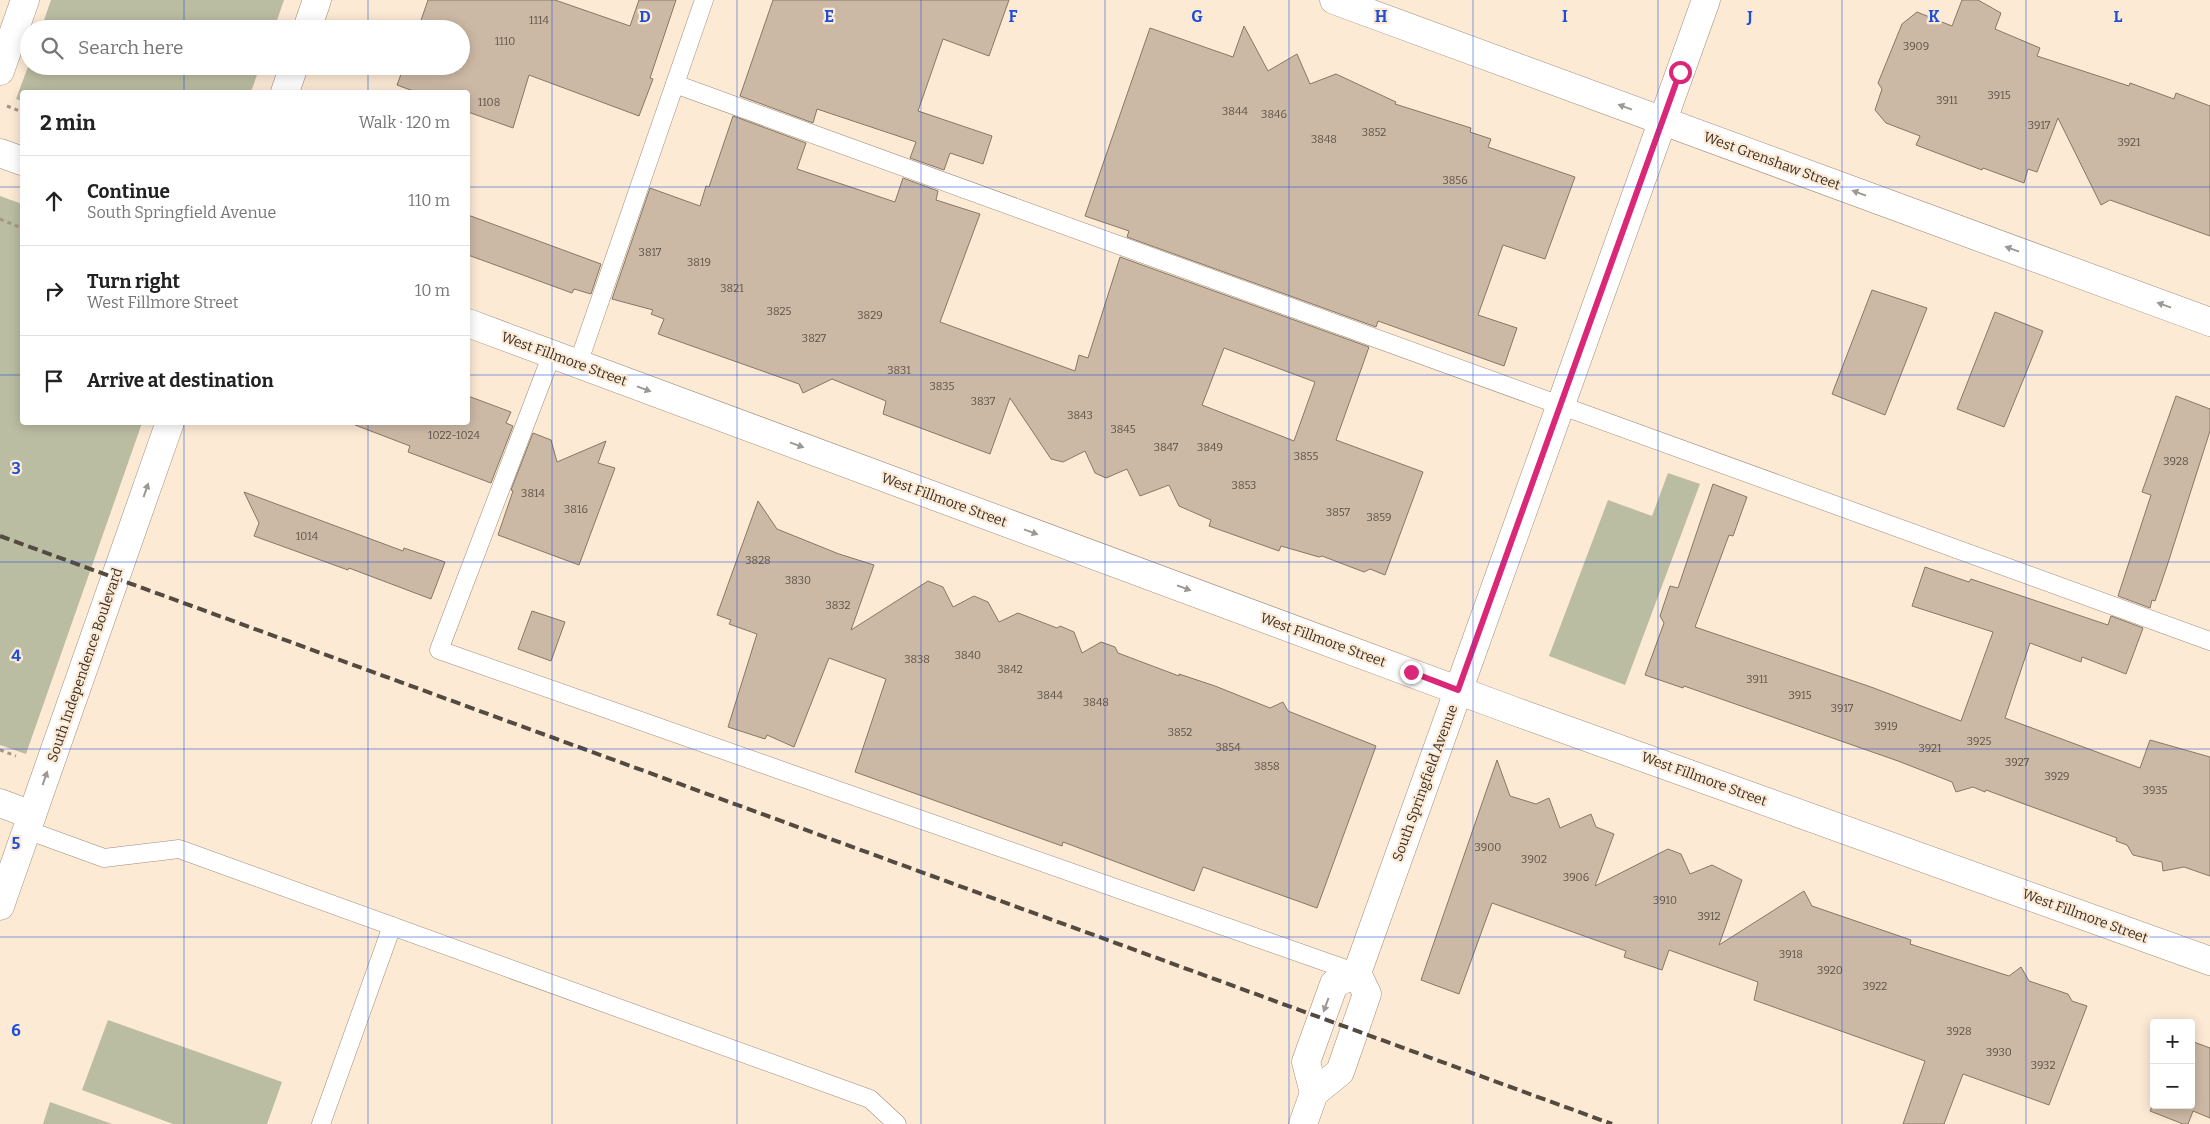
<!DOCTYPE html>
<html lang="en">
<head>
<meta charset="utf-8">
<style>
  :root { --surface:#fff; --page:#f2f2f2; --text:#222; --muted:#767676; --line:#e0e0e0 }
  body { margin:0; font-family:Bitter,serif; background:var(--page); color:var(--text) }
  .controls { position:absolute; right:15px; bottom:15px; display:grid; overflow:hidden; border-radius:5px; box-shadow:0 2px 12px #0003 }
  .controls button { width:45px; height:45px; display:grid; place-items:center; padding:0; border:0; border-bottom:1px solid var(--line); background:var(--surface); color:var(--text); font:25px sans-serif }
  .stop { position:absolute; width:15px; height:15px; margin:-11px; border:4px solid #db2777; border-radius:50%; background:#fff }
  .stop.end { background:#db2777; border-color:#fff; box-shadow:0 1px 5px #0008 }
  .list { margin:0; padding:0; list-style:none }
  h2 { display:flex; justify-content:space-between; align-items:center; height:65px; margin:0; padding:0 20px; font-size:21px }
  h2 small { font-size:16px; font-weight:400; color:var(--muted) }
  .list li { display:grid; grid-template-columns:32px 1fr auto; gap:15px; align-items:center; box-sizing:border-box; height:90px; padding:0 20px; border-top:1px solid var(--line) }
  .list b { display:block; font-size:19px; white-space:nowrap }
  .list p { margin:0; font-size:16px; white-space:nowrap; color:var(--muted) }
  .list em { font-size:16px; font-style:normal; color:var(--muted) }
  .icon { flex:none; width:28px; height:28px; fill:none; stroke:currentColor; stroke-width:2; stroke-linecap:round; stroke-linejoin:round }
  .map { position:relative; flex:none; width:2210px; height:1124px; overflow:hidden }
  .search { position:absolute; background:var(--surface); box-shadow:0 2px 12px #0003; left:20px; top:20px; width:450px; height:55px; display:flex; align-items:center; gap:12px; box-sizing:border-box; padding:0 18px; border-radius:28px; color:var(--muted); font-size:19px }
  .panel { position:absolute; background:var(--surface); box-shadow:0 2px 12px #0003; left:20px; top:90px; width:450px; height:335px; border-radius:5px }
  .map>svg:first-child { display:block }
  .green { fill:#babda1 }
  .building { fill:#ccb9a5; stroke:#887765; fill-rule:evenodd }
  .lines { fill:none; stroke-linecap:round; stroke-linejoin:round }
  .service-casing { stroke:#9e8c7a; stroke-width:19 }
  .minor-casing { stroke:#9e8c7a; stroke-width:29 }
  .tertiary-casing { stroke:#9e8c7a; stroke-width:29 }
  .path { stroke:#a59788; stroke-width:3; stroke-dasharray:4 4; stroke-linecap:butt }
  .service { stroke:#fff; stroke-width:18 }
  .minor { stroke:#fff; stroke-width:28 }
  .tertiary { stroke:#fff; stroke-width:28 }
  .rail { stroke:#534a40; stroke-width:4; stroke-dasharray:10 5; stroke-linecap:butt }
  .oneway { fill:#9c9894 }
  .route { stroke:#db2777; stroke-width:6 }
  .grid { fill:none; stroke:#1d4ed8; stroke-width:1; stroke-opacity:0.55 }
  .labels { text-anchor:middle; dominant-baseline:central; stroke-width:4.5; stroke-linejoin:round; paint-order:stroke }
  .number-label { font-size:11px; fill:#5d5247 }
  .street-label { font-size:14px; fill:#383028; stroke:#fdead5 }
  .grid-label { font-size:16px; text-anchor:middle; font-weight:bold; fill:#1d4ed8; stroke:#fdead5; stroke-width:4.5; stroke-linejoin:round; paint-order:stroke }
</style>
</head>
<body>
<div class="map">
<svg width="2210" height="1124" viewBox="0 0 2210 1124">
  <rect width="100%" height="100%" fill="#fdead5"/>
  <g class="green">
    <path d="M51 0H284L274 29H41Z"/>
    <path d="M29 64V66H260L251 92H22V101L16 99Z"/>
    <path d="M0 196 22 204V422L142 423 26 754 0 745Z"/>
    <path d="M1668 473 1700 484 1625 685 1549 656 1608 500 1652 516Z"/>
    <path d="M108 1020 282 1082 267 1124H173L82 1090Z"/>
    <path d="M50 1102 112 1124H43Z"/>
  </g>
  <g class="building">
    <path d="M428 0H555L630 26 639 0H676L650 78 653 79 639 116 529 75 513 128 468 112V92H416L397 85 404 66H461V29H418Z"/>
    <path d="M773 0H1009L989 56 943 39 918 111 992 136 983 164 950 153 944 170 910 158 916 142 817 109 813 123 740 96Z"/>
    <path d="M1962 0H1978L2001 13 1995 29 2040 48 2037 56 2129 86 2130 83 2174 99 2176 93 2210 106V236L2110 200 2101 205 2058 118 2037 172 2028 169 2024 183 1983 168 1982 170 1916 145 1920 136 1886 123 1875 110 1882 89 1878 83 1902 24 1917 12 1952 26Z"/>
    <path d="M1244 26 1268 71 1297 54 1310 84 1336 74 1396 102 1395 104 1471 128 1470 132 1491 139 1488 147 1575 177 1545 259 1503 245 1478 315 1517 328 1504 366 1378 321 1376 327 1127 237 1129 231 1085 216 1150 28 1233 57Z"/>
    <path d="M733 116 806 143 797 169 895 202 903 178 938 191 936 200 980 214 940 322 1075 371 1079 355 1088 358 1120 257 1369 347 1336 440 1423 472 1385 575 1370 569 1364 572 1322 556 1319 557 1281 546 1279 551 1209 526 1211 520 1179 506 1169 485 1140 496 1127 469 1106 478 1095 473 1085 451 1063 462 1051 459 1010 398 990 454 883 414 886 401 832 379 803 393 799 384 658 334 664 319 651 314 653 310 612 299 650 188 700 206 706 186 709 187ZM1224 348 1315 382 1294 441 1202 405Z"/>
    <path d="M468 215 601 264 591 294 574 289 572 293 468 255Z"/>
    <path d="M1872 290 1927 308 1885 415 1832 394Z"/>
    <path d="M1995 312 2043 331 2004 427 1957 409Z"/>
    <path d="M468 396 511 412 506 423 513 426 491 483 408 452 410 446 355 425 356 422H468Z"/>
    <path d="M2176 396 2210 409V431L2168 563 2155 601 2152 600 2150 608 2118 596 2151 495 2142 492Z"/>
    <path d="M533 433 551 440 557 462 606 441 598 463 615 468 579 565 498 535 513 491 511 490Z"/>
    <path d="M1713 484 1747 497 1733 536 1729 535 1695 627 1871 687 1961 721 1993 632 1912 606 1925 567 1969 582 1971 579 2108 625 2111 616 2143 628 2126 674 2082 657 2081 662 2030 643 2005 718 2140 768 2150 740 2210 757V876L2184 867 2163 871 2162 862 2133 855 2127 845 2116 841 2117 838 1986 790 1985 792 1973 787 1956 792 1952 782 1898 761 1684 686 1683 688 1645 675 1664 623 1660 616 1670 586 1678 588Z"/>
    <path d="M244 492 403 551 404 548 445 562 431 599 349 568 348 570 254 536 259 523Z"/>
    <path d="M758 501 777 529 839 554 874 565 851 630 928 581 943 587 953 607 974 596 988 602 999 622 1018 613 1057 628 1060 626 1074 632 1082 653 1101 642 1115 647 1118 653 1179 676V674L1215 686 1270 708 1283 702 1288 711 1376 746 1317 908 1203 867 1194 891 1063 842 1062 846 855 772 886 679 829 658 794 747 767 735 765 739 728 727 757 634 729 624 731 620 717 615Z"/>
    <path d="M532 611 565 622 551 661 518 649Z"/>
    <path d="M1497 760 1510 796 1536 804 1549 798 1560 828 1591 814 1596 827 1614 834 1595 886 1668 849 1681 854 1690 874 1712 865 1742 880 1719 945 1804 891 1812 906 1911 940 1910 944 2009 976 2021 967 2029 981 2068 994 2072 1001 2087 1006 2049 1105 1963 1074 1944 1124H1903L1925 1061 1754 1000 1758 982 1669 950 1662 970 1624 957 1626 951 1492 903 1459 994 1421 980Z"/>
    <path d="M2191 1041 2210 1048V1118L2193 1111 2188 1124H2183L2150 1111 2154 1101V1105H2191Z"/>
  </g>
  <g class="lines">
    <g class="service-casing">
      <g id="service">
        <path d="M675 84 2210 641"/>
        <path d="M552 354 439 650 1357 973"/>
        <path d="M578 364 704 0"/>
        <path d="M27 830 104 858 179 849 870 1099 897 1124"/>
        <path d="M321 1124 392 926"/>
      </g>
    </g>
    <g class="minor-casing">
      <g id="minor">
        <path d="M1334 0 2210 322"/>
        <path d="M0 153 22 161"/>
        <path d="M468 323 1511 710 2210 961"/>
        <path d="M0 803 32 815"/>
        <path d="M1314 1093 1306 1062 1334 984 1357 973"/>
        <path d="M1303 1124 1314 1093 1340 1072 1367 994 1357 973 1706 0"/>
      </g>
    </g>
    <g class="tertiary-casing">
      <g id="tertiary">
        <path d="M307 29 317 0"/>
        <path d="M0 71 25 0"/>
        <path d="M285 92 294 66"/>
        <path d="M0 906 170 422"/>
      </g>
    </g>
    <g class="path">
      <path d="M7 106 22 112"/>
      <path d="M0 219 22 228"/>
      <path d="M0 750 16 756"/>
    </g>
    <use href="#service" class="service"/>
    <use href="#minor" class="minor"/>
    <use href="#tertiary" class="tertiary"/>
    <path class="rail" d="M0 536 1612 1124"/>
  </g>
  <defs><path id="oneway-solid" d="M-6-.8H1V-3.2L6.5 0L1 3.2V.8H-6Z" transform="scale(1.25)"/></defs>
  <g class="oneway">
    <use href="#oneway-solid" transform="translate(1625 107) rotate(-160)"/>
    <use href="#oneway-solid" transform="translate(1859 193) rotate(-160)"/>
    <use href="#oneway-solid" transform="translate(2012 249) rotate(-160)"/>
    <use href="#oneway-solid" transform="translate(2164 305) rotate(-160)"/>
    <use href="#oneway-solid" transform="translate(644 389) rotate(20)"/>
    <use href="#oneway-solid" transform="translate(797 445) rotate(20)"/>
    <use href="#oneway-solid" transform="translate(146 490) rotate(-71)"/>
    <use href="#oneway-solid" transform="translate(1031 532) rotate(20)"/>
    <use href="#oneway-solid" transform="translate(1184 588) rotate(20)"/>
    <use href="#oneway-solid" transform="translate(45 778) rotate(-71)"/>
    <use href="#oneway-solid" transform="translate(1326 1005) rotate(110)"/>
  </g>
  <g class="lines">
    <path class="route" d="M1411 672 1458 690 1680 72"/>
  </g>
  <path class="grid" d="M184 0V29M368 0V29M552 0V1124M737 0V1124M921 0V1124M1105 0V1124M1289 0V1124M1473 0V1124M1658 0V1124M1842 0V1124M2026 0V1124M184 66V92M368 66V92M0 187H22M468 187H2210M0 375H22M468 375H2210M184 422V1124M368 422V1124M0 562H2210M0 749H2210M0 937H2210"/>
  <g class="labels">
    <g class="number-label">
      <text x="539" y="20">1114</text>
      <text x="505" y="41">1110</text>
      <text x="1916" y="46">3909</text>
      <text x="1999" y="95">3915</text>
      <text x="1947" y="100">3911</text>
      <text x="489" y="102">1108</text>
      <text x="1235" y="111">3844</text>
      <text x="1274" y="114">3846</text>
      <text x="2039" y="125">3917</text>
      <text x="1374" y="132">3852</text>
      <text x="1324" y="139">3848</text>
      <text x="2129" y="142">3921</text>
      <text x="1455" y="180">3856</text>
      <text x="650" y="252">3817</text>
      <text x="699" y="262">3819</text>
      <text x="732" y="288">3821</text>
      <text x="779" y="311">3825</text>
      <text x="870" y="315">3829</text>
      <text x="814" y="338">3827</text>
      <text x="899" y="370">3831</text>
      <text x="942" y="386">3835</text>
      <text x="983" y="401">3837</text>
      <text x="1080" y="415">3843</text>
      <text x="1123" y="429">3845</text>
      <text x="454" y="435">1022-1024</text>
      <text x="1166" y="447">3847</text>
      <text x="1210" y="447">3849</text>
      <text x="1306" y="456">3855</text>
      <text x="2176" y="461">3928</text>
      <text x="1244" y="485">3853</text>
      <text x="533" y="493">3814</text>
      <text x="576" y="509">3816</text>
      <text x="1338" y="512">3857</text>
      <text x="1379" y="517">3859</text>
      <text x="307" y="536">1014</text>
      <text x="758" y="560">3828</text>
      <text x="798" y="580">3830</text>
      <text x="838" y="605">3832</text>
      <text x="968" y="655">3840</text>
      <text x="917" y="659">3838</text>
      <text x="1010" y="669">3842</text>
      <text x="1757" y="679">3911</text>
      <text x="1050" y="695">3844</text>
      <text x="1800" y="695">3915</text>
      <text x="1096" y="702">3848</text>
      <text x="1842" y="708">3917</text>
      <text x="1886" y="726">3919</text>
      <text x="1180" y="732">3852</text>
      <text x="1979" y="741">3925</text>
      <text x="1228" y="747">3854</text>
      <text x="1930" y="748">3921</text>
      <text x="2017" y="762">3927</text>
      <text x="1267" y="766">3858</text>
      <text x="2057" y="776">3929</text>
      <text x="2155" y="790">3935</text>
      <text x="1488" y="847">3900</text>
      <text x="1534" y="859">3902</text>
      <text x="1576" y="877">3906</text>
      <text x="1665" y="900">3910</text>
      <text x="1709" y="916">3912</text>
      <text x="1791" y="954">3918</text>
      <text x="1830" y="970">3920</text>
      <text x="1875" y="986">3922</text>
      <text x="1959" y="1031">3928</text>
      <text x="1999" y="1052">3930</text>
      <text x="2043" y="1065">3932</text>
    </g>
    <g class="street-label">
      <text transform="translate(1772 161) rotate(20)">West Grenshaw Street</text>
      <text transform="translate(564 359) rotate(20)">West Fillmore Street</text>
      <text transform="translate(944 500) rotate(20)">West Fillmore Street</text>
      <text transform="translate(1323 640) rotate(20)">West Fillmore Street</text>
      <text transform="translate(85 665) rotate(-71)">South Independence Boulevard</text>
      <text transform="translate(1704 779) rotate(20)">West Fillmore Street</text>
      <text transform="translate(1425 783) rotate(-70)">South Springfield Avenue</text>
      <text transform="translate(2085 916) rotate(20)">West Fillmore Street</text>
    </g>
  </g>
  <g class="grid-label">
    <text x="645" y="22">D</text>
    <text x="829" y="22">E</text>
    <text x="1013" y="22">F</text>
    <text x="1197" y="22">G</text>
    <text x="1381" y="22">H</text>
    <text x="1565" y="22">I</text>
    <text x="1750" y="22">J</text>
    <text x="1934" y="22">K</text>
    <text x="2118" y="22">L</text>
    <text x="16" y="474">3</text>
    <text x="16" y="661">4</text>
    <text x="16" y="849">5</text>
    <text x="16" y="1036">6</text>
  </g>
</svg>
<div class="controls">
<button>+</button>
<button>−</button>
</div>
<div class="stop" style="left:1680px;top:72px"></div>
<div class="stop end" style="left:1411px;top:672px"></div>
<div class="search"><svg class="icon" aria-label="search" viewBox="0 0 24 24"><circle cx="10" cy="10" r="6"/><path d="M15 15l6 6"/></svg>Search here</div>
<section class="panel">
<h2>2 min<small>Walk · 120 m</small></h2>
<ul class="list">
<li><svg class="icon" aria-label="ahead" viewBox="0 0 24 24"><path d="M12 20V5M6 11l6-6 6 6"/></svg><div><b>Continue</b><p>South Springfield Avenue</p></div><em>110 m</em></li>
<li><svg class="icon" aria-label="right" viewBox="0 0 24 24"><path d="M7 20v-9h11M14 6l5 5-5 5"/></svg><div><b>Turn right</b><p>West Fillmore Street</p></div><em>10 m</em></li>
<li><svg class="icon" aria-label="arrive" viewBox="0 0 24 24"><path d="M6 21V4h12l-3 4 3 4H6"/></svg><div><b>Arrive at destination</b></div></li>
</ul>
</section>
</div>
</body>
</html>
